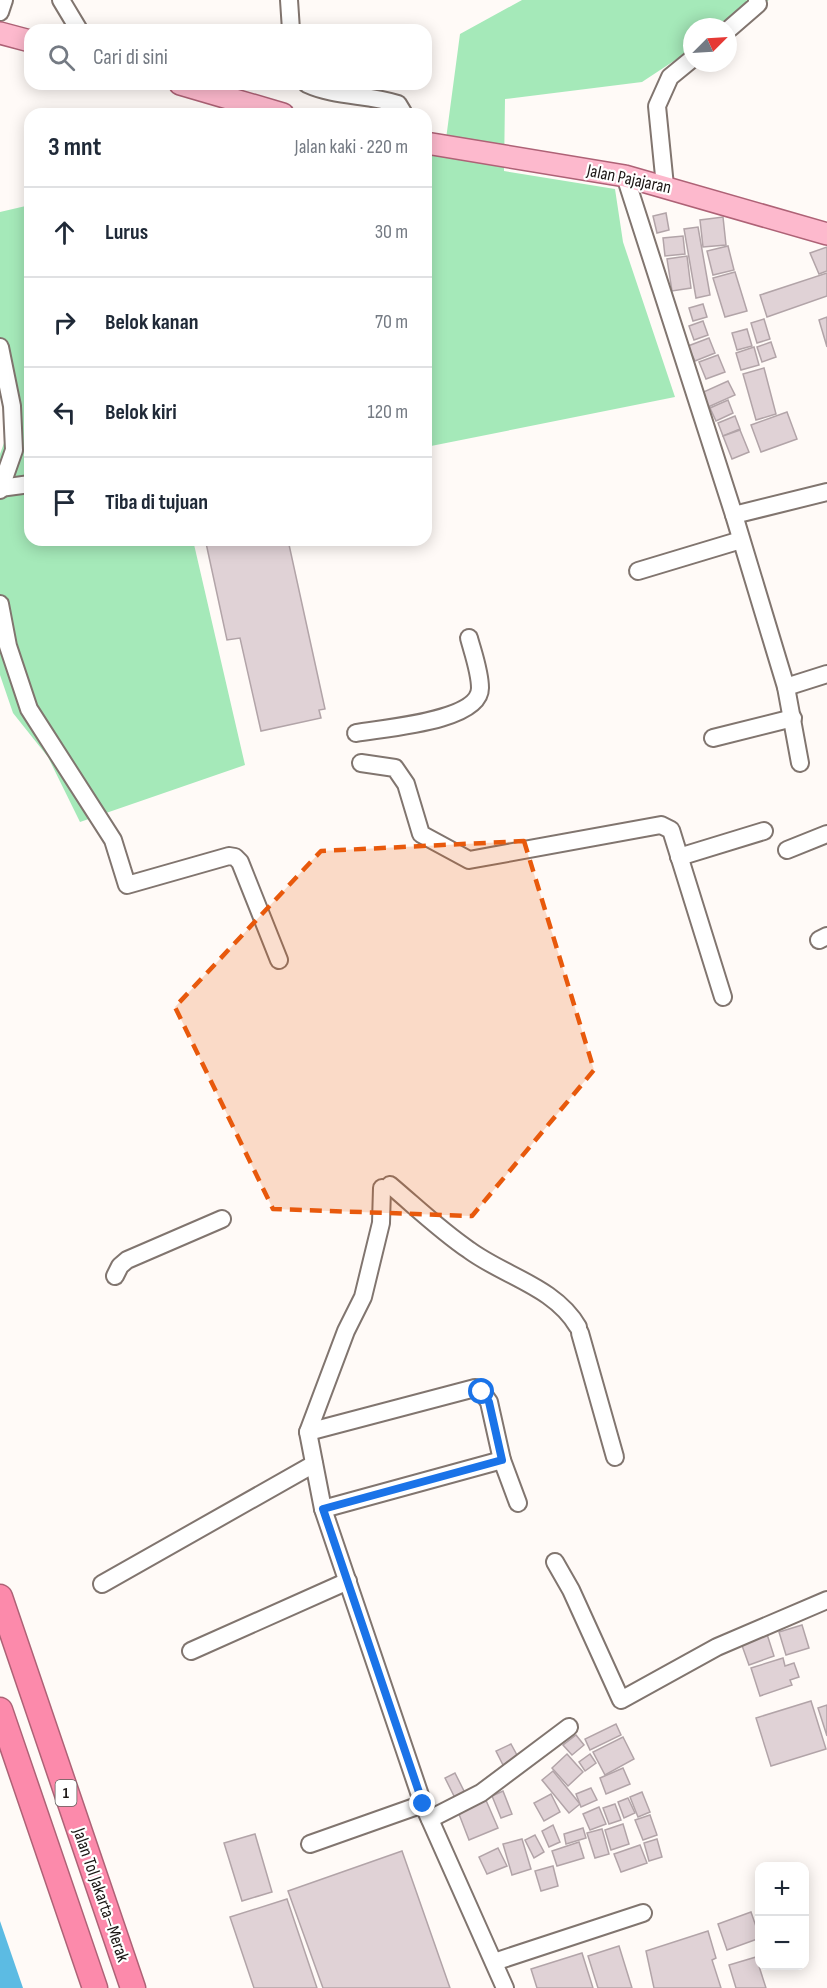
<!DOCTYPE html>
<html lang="id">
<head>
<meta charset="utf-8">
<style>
  :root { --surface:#fff; --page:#f2f2f3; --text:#1f2937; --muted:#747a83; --line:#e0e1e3 }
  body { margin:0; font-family:"Sofia Sans Condensed",sans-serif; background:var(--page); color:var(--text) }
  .controls { position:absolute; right:18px; bottom:18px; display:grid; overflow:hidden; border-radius:12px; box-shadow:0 3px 15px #0003 }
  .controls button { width:54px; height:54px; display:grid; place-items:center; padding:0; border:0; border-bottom:2px solid var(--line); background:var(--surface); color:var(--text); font:30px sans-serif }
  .compass { position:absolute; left:683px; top:18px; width:54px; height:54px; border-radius:50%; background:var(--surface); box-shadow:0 3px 15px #0003; rotate:66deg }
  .stop { position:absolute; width:18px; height:18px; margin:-14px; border:4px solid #1a73e8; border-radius:50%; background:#fff }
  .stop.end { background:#1a73e8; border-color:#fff; box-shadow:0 2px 6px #0008 }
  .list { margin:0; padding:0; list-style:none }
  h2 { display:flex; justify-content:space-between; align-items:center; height:78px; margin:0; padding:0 24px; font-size:26px }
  h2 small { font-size:20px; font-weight:400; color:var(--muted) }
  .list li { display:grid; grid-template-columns:39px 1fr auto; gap:18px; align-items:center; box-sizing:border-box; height:90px; padding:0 24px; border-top:2px solid var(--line) }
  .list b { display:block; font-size:22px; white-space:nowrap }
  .list em { font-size:20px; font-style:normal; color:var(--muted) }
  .icon { flex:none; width:33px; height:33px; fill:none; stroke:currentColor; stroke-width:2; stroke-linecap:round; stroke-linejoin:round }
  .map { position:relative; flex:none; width:827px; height:1988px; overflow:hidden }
  .search { position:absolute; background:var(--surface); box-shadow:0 3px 15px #0003; left:24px; top:24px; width:408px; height:66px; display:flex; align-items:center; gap:15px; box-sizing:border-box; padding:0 21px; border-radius:18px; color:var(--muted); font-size:22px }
  .panel { position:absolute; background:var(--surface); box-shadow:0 3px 15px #0003; left:24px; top:108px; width:408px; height:438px; border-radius:18px }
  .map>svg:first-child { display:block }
  .green { fill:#a5e9b9 }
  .water { fill:#5cbbe3 }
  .building { fill:#e0d2d6; stroke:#b2a4a8; stroke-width:1.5 }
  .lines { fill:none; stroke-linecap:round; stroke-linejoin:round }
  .minor-casing { stroke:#81756f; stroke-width:20 }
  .major-casing { stroke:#ae6276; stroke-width:24 }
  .highway-casing { stroke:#ae6276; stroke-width:27 }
  .minor { stroke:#fff; stroke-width:16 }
  .major { stroke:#fdb9cd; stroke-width:21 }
  .highway { stroke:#fc8aab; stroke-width:24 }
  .route { stroke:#1a73e8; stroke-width:8 }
  .marked { fill:#e8590c; fill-opacity:0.2; stroke:#e8590c; stroke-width:4.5; stroke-dasharray:12 8; stroke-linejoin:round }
  .labels { text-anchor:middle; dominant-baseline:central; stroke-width:4.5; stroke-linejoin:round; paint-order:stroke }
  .shield { fill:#fff; stroke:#605d5b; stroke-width:1.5 }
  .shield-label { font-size:16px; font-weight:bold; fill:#1c1715 }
  .street-label { font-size:18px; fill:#1c1715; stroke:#fff }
</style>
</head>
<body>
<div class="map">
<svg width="827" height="1988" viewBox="0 0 827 1988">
  <rect width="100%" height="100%" fill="#fffaf7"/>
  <g class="green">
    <path d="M522 0H769L725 27H692V49L642 82 505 99 504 171 615 189 623 242 675 397 426 447V152L444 154 460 34Z"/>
    <path d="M30 205V540H193L245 765 80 822 48 757 13 713 0 675V454L8 432 0 381V212Z"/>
  </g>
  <path class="water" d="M0 1921 23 1988H0Z"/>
  <g class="building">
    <path d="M666 213 669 230 657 233 653 216Z"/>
    <path d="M723 217 726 245 703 247 700 220Z"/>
    <path d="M698 227 710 295 696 298 684 229Z"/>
    <path d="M683 236 685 254 665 256 663 238Z"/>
    <path d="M728 246 734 270 713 275 707 251Z"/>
    <path d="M827 247V271L819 274 810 253Z"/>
    <path d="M687 256 691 288 672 291 667 259Z"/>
    <path d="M735 272 747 311 725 317 713 278Z"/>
    <path d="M827 273V296L767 317 760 295Z"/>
    <path d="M703 304 707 317 693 321 689 308Z"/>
    <path d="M827 317V347L819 320Z"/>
    <path d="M764 319 770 339 757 343 751 323Z"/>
    <path d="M703 321 708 335 694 340 689 326Z"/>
    <path d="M747 329 752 346 737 350 732 333Z"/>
    <path d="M709 338 715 353 695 361 688 346Z"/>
    <path d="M771 342 776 357 762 362 757 347Z"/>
    <path d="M754 347 759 365 741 370 736 353Z"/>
    <path d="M718 355 725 372 706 379 699 362Z"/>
    <path d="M764 368 776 414 756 420 743 374Z"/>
    <path d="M728 381 735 395 706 408 699 394Z"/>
    <path d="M728 400 733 413 716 421 710 408Z"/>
    <path d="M787 412 797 439 761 452 751 425Z"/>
    <path d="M735 416 740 429 723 436 718 423Z"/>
    <path d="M740 430 749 452 732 459 723 436Z"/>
    <path d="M220 540H288L325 709 319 710 321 718 261 731 240 638 227 640 206 543Z"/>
    <path d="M802 1625 809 1648 786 1655 779 1632Z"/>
    <path d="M766 1631 774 1656 749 1665 740 1640Z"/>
    <path d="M783 1658 785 1666 794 1663 799 1677 790 1680 792 1685 760 1696 751 1668Z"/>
    <path d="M811 1701 826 1749 771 1766 756 1718Z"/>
    <path d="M827 1705V1736L818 1708Z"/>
    <path d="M616 1724 621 1735 590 1750 585 1739Z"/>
    <path d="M576 1735 584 1745 572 1755 563 1745Z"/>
    <path d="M623 1737 634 1759 605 1775 593 1752Z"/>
    <path d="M511 1744 518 1757 503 1765 496 1751Z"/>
    <path d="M567 1754 583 1772 568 1786 552 1768Z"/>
    <path d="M590 1754 596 1763 585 1771 579 1762Z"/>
    <path d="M623 1768 630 1784 606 1794 600 1778Z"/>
    <path d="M553 1771 580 1804 569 1813 542 1780Z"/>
    <path d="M455 1773 466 1795 456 1800 445 1778Z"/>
    <path d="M591 1788 597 1800 581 1807 576 1794Z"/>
    <path d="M503 1791 512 1814 501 1818 492 1796Z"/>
    <path d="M642 1792 650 1812 638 1817 630 1797Z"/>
    <path d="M551 1794 560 1812 544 1821 534 1803Z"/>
    <path d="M485 1798 498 1828 469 1840 457 1809Z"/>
    <path d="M628 1798 635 1813 624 1818 618 1802Z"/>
    <path d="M615 1804 621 1820 609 1824 603 1808Z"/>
    <path d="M599 1807 606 1824 590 1830 583 1814Z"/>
    <path d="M650 1815 657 1835 643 1840 635 1820Z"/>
    <path d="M623 1824 629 1844 611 1850 605 1830Z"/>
    <path d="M553 1825 560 1842 549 1847 542 1831Z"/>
    <path d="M583 1828 586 1838 566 1844 564 1834Z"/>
    <path d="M602 1829 609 1854 595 1858 587 1833Z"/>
    <path d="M255 1834 272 1892 242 1901 224 1843Z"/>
    <path d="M535 1835 544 1852 534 1858 525 1840Z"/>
    <path d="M522 1839 531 1869 512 1875 503 1844Z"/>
    <path d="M657 1839 662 1857 649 1861 644 1843Z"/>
    <path d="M579 1842 584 1858 557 1866 552 1851Z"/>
    <path d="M640 1845 647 1863 621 1872 614 1854Z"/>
    <path d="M498 1848 507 1866 487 1874 479 1857Z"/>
    <path d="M402 1851 450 1988H323L288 1891Z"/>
    <path d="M553 1866 558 1886 541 1891 535 1871Z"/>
    <path d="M287 1899 317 1988H254L230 1917Z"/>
    <path d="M751 1912 760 1938 727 1950 718 1924Z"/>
    <path d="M708 1931 716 1958 712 1960 721 1988H654L646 1951Z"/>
    <path d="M619 1946 632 1988H598L588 1956Z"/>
    <path d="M582 1953 593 1988H537L531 1969Z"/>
    <path d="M756 1957 766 1988H736L729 1965Z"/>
  </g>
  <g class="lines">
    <g class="minor-casing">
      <g id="minor">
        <path d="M61 0 79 30"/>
        <path d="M289 0 291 30"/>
        <path d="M0 12 4 0"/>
        <path d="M728 30 758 4 757 0"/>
        <path d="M307 84C335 97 368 94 398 104L404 114"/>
        <path d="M625 176 734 515 827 492"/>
        <path d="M665 186 657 106 670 77 692 59"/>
        <path d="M0 347 12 406 14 450 0 490"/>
        <path d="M0 488 30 484"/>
        <path d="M734 515 786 687 800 763"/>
        <path d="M638 571 741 540"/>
        <path d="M0 604 8 646 29 709 113 840 127 885 229 856 235 857 240 862 279 960"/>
        <path d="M786 687 827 674"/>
        <path d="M356 733C381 728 480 722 480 688 480 672 473 653 469 638"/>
        <path d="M713 738 793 718"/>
        <path d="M361 763 395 768 406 784 421 834 469 860 661 825 671 830 723 997"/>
        <path d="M787 850 827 834"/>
        <path d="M679 857 764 831"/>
        <path d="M819 940 827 936"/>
        <path d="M390 1185C416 1207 441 1231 469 1250 504 1276 555 1287 578 1327"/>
        <path d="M382 1188 381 1223 363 1297 346 1331 308 1432 323 1509 423 1804 505 1988"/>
        <path d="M115 1276 120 1266 127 1260 222 1219"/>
        <path d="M580 1333 615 1457"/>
        <path d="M308 1432 475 1388 482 1392 489 1402 502 1460 518 1503"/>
        <path d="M323 1509 502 1460"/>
        <path d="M555 1562 571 1590 621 1700 717 1647 827 1600"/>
        <path d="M102 1584 314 1464"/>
        <path d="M191 1651 348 1581"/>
        <path d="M430 1819 481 1793 569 1727"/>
        <path d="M310 1844 423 1804"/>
        <path d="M494 1962 643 1913"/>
      </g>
    </g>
    <g class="major-casing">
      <g id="major">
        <path d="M0 33 30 41"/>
        <path d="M180 84 283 114"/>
        <path d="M426 143 625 176 827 234"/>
      </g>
    </g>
    <g class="highway-casing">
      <g id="highway">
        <path d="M0 1597 133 1988"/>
        <path d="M0 1710 95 1988"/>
      </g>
    </g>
    <use href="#minor" class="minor"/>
    <use href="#major" class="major"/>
    <use href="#highway" class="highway"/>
  </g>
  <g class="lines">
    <path class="route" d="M423 1804 323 1509 502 1460 489 1402 482 1392"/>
  </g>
  <path class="marked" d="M524 841 594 1070 472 1216 273 1209 175 1007 321 851Z"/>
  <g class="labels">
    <rect class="shield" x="55.5" y="1780" width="21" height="26" rx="4.5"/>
    <g class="shield-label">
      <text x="66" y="1793">1</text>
    </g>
    <g class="street-label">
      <text transform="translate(629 179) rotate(12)">Jalan Pajajaran</text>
      <text transform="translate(101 1895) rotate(71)">Jalan Tol Jakarta–Merak</text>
    </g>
  </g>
</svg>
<div class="controls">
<button>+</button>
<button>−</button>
</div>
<svg class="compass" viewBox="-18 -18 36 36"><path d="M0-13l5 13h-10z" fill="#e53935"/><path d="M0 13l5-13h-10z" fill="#747a83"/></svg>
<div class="stop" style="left:482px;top:1392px"></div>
<div class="stop end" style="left:423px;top:1804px"></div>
<div class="search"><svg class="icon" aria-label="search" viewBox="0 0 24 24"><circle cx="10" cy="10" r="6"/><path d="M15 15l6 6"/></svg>Cari di sini</div>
<section class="panel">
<h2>3 mnt<small>Jalan kaki · 220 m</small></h2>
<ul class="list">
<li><svg class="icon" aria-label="ahead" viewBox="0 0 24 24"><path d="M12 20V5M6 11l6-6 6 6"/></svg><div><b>Lurus</b></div><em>30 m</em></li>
<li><svg class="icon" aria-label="right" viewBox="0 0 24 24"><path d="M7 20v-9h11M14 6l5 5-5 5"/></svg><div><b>Belok kanan</b></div><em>70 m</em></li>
<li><svg class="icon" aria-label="left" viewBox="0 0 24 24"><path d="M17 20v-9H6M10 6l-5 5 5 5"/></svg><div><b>Belok kiri</b></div><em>120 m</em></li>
<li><svg class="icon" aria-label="arrive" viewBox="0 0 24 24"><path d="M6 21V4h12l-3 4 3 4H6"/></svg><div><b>Tiba di tujuan</b></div></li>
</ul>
</section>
</div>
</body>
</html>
